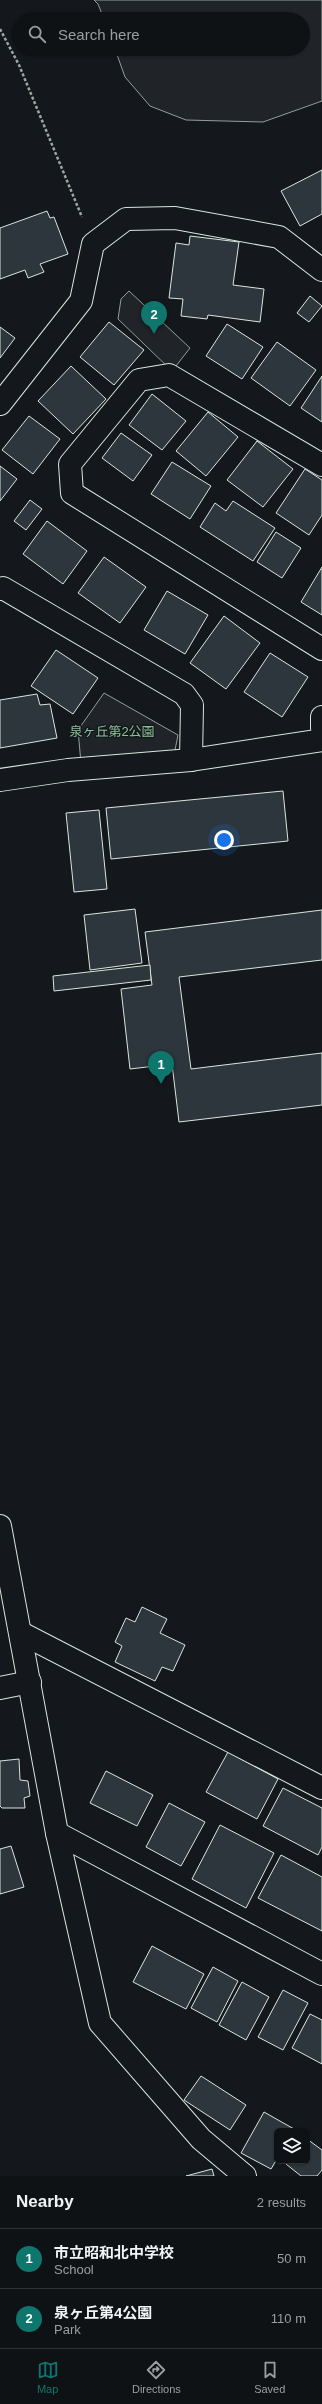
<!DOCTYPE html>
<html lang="en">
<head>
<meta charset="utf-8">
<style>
  :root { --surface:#0f1215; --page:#1d2022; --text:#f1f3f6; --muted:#9b9ea0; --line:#2f3234; --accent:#0f766e }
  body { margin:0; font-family:Helvetica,"Noto Sans JP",sans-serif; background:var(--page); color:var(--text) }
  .controls { position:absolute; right:12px; bottom:12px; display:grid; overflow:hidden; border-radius:6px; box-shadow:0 1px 3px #0004 }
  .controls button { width:36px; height:36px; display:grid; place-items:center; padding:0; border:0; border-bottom:1px solid var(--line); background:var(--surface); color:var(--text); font:20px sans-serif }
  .you { position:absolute; left:224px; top:840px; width:14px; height:14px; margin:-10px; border:3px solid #fff; border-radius:50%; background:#1a73e8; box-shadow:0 0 0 6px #1a73e833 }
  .badge { display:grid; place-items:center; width:26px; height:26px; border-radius:50%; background:var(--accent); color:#fff; font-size:13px; font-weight:700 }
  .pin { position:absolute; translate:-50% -33px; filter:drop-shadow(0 1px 2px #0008) }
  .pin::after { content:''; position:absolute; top:21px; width:14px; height:12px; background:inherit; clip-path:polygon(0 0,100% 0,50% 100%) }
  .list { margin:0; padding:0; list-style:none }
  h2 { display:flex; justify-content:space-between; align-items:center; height:52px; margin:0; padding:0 16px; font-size:17px }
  h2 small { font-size:13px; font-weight:400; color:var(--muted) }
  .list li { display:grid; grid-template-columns:26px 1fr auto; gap:12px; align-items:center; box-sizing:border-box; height:60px; padding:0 16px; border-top:1px solid var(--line) }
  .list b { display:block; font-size:15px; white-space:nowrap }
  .list p { margin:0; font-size:13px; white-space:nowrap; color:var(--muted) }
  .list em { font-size:13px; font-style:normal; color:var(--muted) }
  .icon { flex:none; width:22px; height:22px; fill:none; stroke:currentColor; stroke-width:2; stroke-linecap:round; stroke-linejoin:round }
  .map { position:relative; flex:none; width:322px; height:2176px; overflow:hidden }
  .search { position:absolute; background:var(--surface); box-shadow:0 1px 3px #0004; left:12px; right:12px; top:12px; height:44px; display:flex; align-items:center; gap:10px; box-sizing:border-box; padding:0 14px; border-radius:22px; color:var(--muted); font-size:15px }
  .sheet { height:172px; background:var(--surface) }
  nav { display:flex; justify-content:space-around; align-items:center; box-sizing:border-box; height:56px; border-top:1px solid var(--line); background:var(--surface); font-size:11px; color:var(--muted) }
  nav a { display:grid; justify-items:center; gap:2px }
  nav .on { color:var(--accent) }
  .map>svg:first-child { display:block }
  .green { fill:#202428; stroke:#939e99 }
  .building { fill:#2c363c; stroke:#d8e6dc }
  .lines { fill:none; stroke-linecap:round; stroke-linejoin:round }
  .minor-casing { stroke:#d8e6dc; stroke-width:24 }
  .tertiary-casing { stroke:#d8e6dc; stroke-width:24 }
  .path { stroke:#9da8a2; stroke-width:2.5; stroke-dasharray:3 2; stroke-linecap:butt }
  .minor { stroke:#14181c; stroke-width:22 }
  .tertiary { stroke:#14181c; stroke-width:22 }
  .labels { text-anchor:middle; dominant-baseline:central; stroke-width:3; stroke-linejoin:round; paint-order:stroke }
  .park-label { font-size:13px; fill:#8ac095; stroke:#14181c }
</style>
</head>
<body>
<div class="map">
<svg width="322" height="2176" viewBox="0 0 322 2176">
  <rect width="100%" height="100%" fill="#14181c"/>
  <g class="green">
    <path d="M94 0H322V101L263 122 186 120 150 106 125 77 115 49H303V19H104L98 4Z"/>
    <path d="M129 291 190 348 172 371 118 319 121 299Z"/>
    <path d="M104 693 178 735 174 755 81 763 78 730Z"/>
  </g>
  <g class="building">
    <path d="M322 170V214L300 226 281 191Z"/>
    <path d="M47 211 50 218 54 217 68 254 40 264 44 272 28 278 25 270 0 279V228Z"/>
    <path d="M190 236 239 242 233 285 264 289 260 322 208 315 207 319 181 316 183 299 169 298 176 243 189 245Z"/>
    <path d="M310 296 322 306 309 322 297 313Z"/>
    <path d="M109 322 144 350 114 385 80 357Z"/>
    <path d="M227 324 263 347 242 379 206 356Z"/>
    <path d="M0 327 15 338 0 358Z"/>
    <path d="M277 342 316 370 290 406 251 378Z"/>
    <path d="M71 366 106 399 73 434 38 401Z"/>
    <path d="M322 376V422L301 408Z"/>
    <path d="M152 394 186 421 162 450 129 425Z"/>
    <path d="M208 412 238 437 206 476 176 451Z"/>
    <path d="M29 416 60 439 33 474 2 450Z"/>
    <path d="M121 433 152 455 133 481 102 458Z"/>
    <path d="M257 441 293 469 263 507 227 480Z"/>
    <path d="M172 462 211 486 190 519 151 494Z"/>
    <path d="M0 466 17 479 0 501Z"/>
    <path d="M305 469 322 480V515L309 535 276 513Z"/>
    <path d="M30 500 42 509 26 530 14 521Z"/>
    <path d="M233 501 275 528 253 561 200 527 215 503 226 511Z"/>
    <path d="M47 521 87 551 63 584 23 554Z"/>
    <path d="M276 532 301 548 282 578 257 562Z"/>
    <path d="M104 557 146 587 120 623 78 593Z"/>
    <path d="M322 567V615L301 602Z"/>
    <path d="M167 591 208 615 185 654 144 630Z"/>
    <path d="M224 616 260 643 226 689 190 663Z"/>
    <path d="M56 650 98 678 73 714 31 686Z"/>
    <path d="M270 653 308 677 282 717 244 692Z"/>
    <path d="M37 694 40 705 50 704 57 738 0 748V700Z"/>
    <path d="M283 791 288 841 111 859 106 808Z"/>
    <path d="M99 810 107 889 74 892 66 813Z"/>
    <path d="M135 909 142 963 90 970 84 915Z"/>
    <path d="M322 910V960L179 977 191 1069 322 1053V1105L179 1122 172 1064 130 1069 121 989 152 985 145 932Z"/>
    <path d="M150 965 151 980 54 991 53 976Z"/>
    <path d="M142 1607 167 1619 160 1633 185 1645 173 1671 162 1667 155 1681 115 1662 122 1646 115 1642 126 1618 135 1622Z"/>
    <path d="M228 1752 278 1779 257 1819 206 1792Z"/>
    <path d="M19 1759 20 1780 28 1781 30 1796 24 1798 25 1808H2L0 1806V1761Z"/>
    <path d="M106 1771 153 1795 137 1826 90 1803Z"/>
    <path d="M283 1788 322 1808V1847L318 1855 263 1826Z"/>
    <path d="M169 1803 205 1822 181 1866 146 1847Z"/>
    <path d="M220 1825 274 1853 246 1908 192 1879Z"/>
    <path d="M11 1846 24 1887 0 1894V1849Z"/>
    <path d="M281 1855 322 1877V1931L258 1898Z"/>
    <path d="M152 1946 204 1974 186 2009 133 1982Z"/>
    <path d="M213 1967 238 1981 217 2022 191 2008Z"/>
    <path d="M242 1982 269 1997 246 2040 219 2025Z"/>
    <path d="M283 1990 308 2003 283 2050 258 2037Z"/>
    <path d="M310 2014 322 2020V2064L292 2048Z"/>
    <path d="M201 2076 246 2105 230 2130 184 2100Z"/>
    <path d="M264 2112 294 2129 292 2131H277V2159L271 2169 241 2153Z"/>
    <path d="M307 2139 322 2150V2170L317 2176H301L286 2164 288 2161H307Z"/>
    <path d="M212 2169 214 2176H186Z"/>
  </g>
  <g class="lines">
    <g class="minor-casing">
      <g id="minor">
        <path d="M0 404 81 301 93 244 126 219 175 218 279 237 322 270"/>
        <path d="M322 465 169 375 139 380 70 464 72 493 322 649"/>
        <path d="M0 589 3 588 184 694 192 705 191 760"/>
        <path d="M322 717V728"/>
        <path d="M21 1633 322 1788"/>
        <path d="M57 1833 100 2023 201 2139 245 2176"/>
      </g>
    </g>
    <g class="tertiary-casing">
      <g id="tertiary">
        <path d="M0 780 68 770 191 760 322 740"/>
        <path d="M0 1526 57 1833 322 1974"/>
        <path d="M0 1688 30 1682"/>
      </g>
    </g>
    <path class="path" d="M0 29 19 65 82 217"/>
    <use href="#minor" class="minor"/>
    <use href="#tertiary" class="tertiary"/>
  </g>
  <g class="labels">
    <g class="park-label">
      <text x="112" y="731">泉ヶ丘第2公園</text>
    </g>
  </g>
</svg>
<div class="controls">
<button><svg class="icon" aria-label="layers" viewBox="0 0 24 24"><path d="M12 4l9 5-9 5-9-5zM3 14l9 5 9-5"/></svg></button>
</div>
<div class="you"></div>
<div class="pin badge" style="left:161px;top:1084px">1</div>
<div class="pin badge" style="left:154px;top:334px">2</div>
<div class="search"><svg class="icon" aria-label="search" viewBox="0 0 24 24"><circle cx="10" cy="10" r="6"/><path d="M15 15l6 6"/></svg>Search here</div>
</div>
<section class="sheet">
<h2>Nearby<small>2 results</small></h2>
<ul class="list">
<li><span class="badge">1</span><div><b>市立昭和北中学校</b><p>School</p></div><em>50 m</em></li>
<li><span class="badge">2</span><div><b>泉ヶ丘第4公園</b><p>Park</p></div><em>110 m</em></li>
</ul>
</section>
<nav>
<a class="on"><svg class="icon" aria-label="map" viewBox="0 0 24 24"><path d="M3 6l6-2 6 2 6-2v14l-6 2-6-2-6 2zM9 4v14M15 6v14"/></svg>Map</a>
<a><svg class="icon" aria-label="directions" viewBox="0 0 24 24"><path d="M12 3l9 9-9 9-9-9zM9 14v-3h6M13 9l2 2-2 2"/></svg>Directions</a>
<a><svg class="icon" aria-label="saved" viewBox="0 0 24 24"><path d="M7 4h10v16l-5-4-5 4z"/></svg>Saved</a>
</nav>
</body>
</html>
